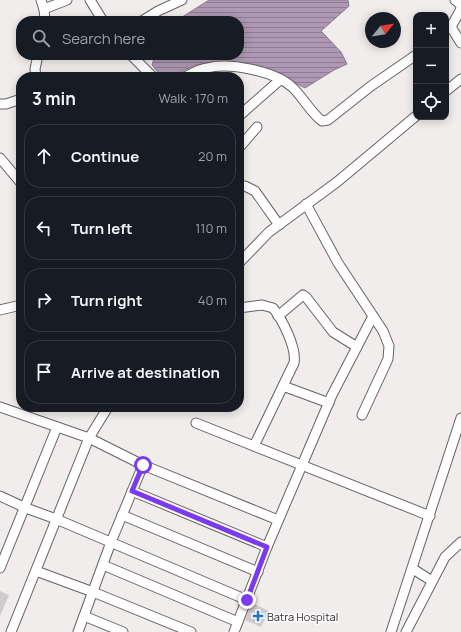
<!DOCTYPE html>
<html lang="en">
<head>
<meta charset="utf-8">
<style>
  :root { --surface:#171b24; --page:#20242c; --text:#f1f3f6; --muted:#9ea1a6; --line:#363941 }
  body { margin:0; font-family:Manrope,sans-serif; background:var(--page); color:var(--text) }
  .controls { position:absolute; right:12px; top:12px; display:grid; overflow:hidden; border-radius:8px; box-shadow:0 2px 10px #0003 }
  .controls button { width:36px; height:36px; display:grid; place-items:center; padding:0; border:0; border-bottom:1px solid var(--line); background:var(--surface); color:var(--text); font:20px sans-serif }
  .compass { position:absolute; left:365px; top:12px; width:36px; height:36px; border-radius:50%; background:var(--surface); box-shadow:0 2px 10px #0003; rotate:60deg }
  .stop { position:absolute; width:12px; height:12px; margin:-9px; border:3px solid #7c3aed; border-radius:50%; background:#fff }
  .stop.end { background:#7c3aed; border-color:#fff; box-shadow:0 1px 4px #0008 }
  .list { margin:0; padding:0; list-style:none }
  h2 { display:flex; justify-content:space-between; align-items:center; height:52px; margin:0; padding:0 16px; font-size:17px }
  h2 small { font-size:13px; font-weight:400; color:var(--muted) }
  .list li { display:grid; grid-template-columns:26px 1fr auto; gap:12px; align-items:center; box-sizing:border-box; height:64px; margin:0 8px 8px; padding:0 8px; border:1px solid var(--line); border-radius:16px }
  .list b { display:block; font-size:15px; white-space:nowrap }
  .list em { font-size:13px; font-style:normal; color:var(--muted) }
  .icon { flex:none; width:22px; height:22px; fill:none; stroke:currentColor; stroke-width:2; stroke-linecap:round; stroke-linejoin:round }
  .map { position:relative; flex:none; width:461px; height:632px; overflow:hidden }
  .search { position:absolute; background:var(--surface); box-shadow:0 2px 10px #0003; left:16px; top:16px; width:228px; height:44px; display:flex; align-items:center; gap:10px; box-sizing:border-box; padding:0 14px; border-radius:16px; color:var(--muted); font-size:15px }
  .panel { position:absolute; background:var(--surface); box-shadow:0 2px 10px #0003; left:16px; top:72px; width:228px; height:340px; border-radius:16px }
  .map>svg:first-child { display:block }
  .water { fill:url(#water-rules); stroke:#8a7a8d }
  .building { fill:#cfcacd }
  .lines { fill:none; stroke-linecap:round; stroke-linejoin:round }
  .street-casing { stroke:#676263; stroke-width:11 }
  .street { stroke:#fff; stroke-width:9 }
  .route { stroke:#7c3aed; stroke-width:5 }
  .poi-dot { fill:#1e76c4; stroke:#fffafb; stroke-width:1.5 }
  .labels { text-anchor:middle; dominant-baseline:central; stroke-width:3; stroke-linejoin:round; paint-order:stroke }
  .poi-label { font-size:11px; fill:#353334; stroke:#fffafb; text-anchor:start }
</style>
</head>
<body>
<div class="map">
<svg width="461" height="632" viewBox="0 0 461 632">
  <defs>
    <pattern id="water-rules" width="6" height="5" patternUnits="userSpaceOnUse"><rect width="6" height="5" fill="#ae98b3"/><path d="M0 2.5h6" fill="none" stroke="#8e7d92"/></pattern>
  </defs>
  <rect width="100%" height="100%" fill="#f2eded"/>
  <path class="water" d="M209 0H348L349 6 321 31 341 52 347 64 334 70 305 88 259 65 222 64 195 65 169 77H162L152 65 155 55H239V21H176Z"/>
  <g class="building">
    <path d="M0 591 9 595 0 616Z"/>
    <path d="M252 603 269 611 261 627 245 620Z"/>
  </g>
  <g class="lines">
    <g class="street-casing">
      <g id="street">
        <path d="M41 0 44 9 45 21"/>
        <path d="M90 0 103 21"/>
        <path d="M455 0 460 4 461 7"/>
        <path d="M44 9 67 0"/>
        <path d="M461 9 451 27 461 43"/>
        <path d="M142 21 158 11 182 0"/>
        <path d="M131 55 153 77"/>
        <path d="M36 77 35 69 38 55"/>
        <path d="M184 77C191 74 199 69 207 68 229 62 274 71 292 87 303 97 310 112 322 121L328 120 333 116 371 86 416 55"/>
        <path d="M446 91 461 79"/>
        <path d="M0 104H6L18 100 21 102"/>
        <path d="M239 116 281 79"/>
        <path d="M239 148 257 127"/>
        <path d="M0 158 21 183"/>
        <path d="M239 187 245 186 255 191 279 225"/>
        <path d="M306 204 338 263 383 331 389 346 388 359 362 415"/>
        <path d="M239 263 269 232 337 182 416 116"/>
        <path d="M239 308 262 305 273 308C282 319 297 348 294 363L254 446"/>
        <path d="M0 310 21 305"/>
        <path d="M278 316 303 295 306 297 333 332 357 347"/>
        <path d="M283 386 329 403"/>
        <path d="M0 407 89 438 143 465 278 520"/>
        <path d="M196 423 430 516"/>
        <path d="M132 491 267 547"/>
        <path d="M0 496 26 508 56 519 247 600"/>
        <path d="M122 515 258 572"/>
        <path d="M103 565 238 622"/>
        <path d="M0 568 57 427"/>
        <path d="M413 569 432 581"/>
        <path d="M36 571 93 592 191 632"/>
        <path d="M84 616 123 632"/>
        <path d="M11 632 89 438 108 407"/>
        <path d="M78 632 111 542 143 465"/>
        <path d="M234 632 267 547 332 395 373 316"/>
        <path d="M391 632 461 418"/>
        <path d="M406 632 445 557 461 542"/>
      </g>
    </g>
    <use href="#street" class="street"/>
  </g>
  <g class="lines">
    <path class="route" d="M143 465 132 491 267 547 247 600"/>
  </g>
  <path class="poi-dot" d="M256 610h4v4h4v4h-4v4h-4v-4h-4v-4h4z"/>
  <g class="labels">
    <g class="poi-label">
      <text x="267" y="616">Batra Hospital</text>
    </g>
  </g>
</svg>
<div class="controls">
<button>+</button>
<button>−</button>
<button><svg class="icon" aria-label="locate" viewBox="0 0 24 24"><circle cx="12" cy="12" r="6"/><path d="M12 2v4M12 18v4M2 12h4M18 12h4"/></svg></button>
</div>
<svg class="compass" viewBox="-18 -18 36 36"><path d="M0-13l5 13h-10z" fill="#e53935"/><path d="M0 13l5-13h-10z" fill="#9ea1a6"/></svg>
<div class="stop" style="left:143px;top:465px"></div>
<div class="stop end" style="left:247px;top:600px"></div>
<div class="search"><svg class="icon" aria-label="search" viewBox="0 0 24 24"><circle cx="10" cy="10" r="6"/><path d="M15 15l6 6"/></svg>Search here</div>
<section class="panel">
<h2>3 min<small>Walk · 170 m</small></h2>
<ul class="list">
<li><svg class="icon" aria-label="ahead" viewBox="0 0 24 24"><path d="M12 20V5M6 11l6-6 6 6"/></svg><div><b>Continue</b></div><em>20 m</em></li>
<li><svg class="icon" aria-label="left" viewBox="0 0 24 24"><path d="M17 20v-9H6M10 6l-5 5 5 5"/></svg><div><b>Turn left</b></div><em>110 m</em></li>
<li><svg class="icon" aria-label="right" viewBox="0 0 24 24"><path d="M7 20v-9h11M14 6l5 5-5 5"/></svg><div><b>Turn right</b></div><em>40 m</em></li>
<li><svg class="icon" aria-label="arrive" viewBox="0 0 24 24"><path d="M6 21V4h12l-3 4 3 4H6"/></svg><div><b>Arrive at destination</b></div></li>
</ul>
</section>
</div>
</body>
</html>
